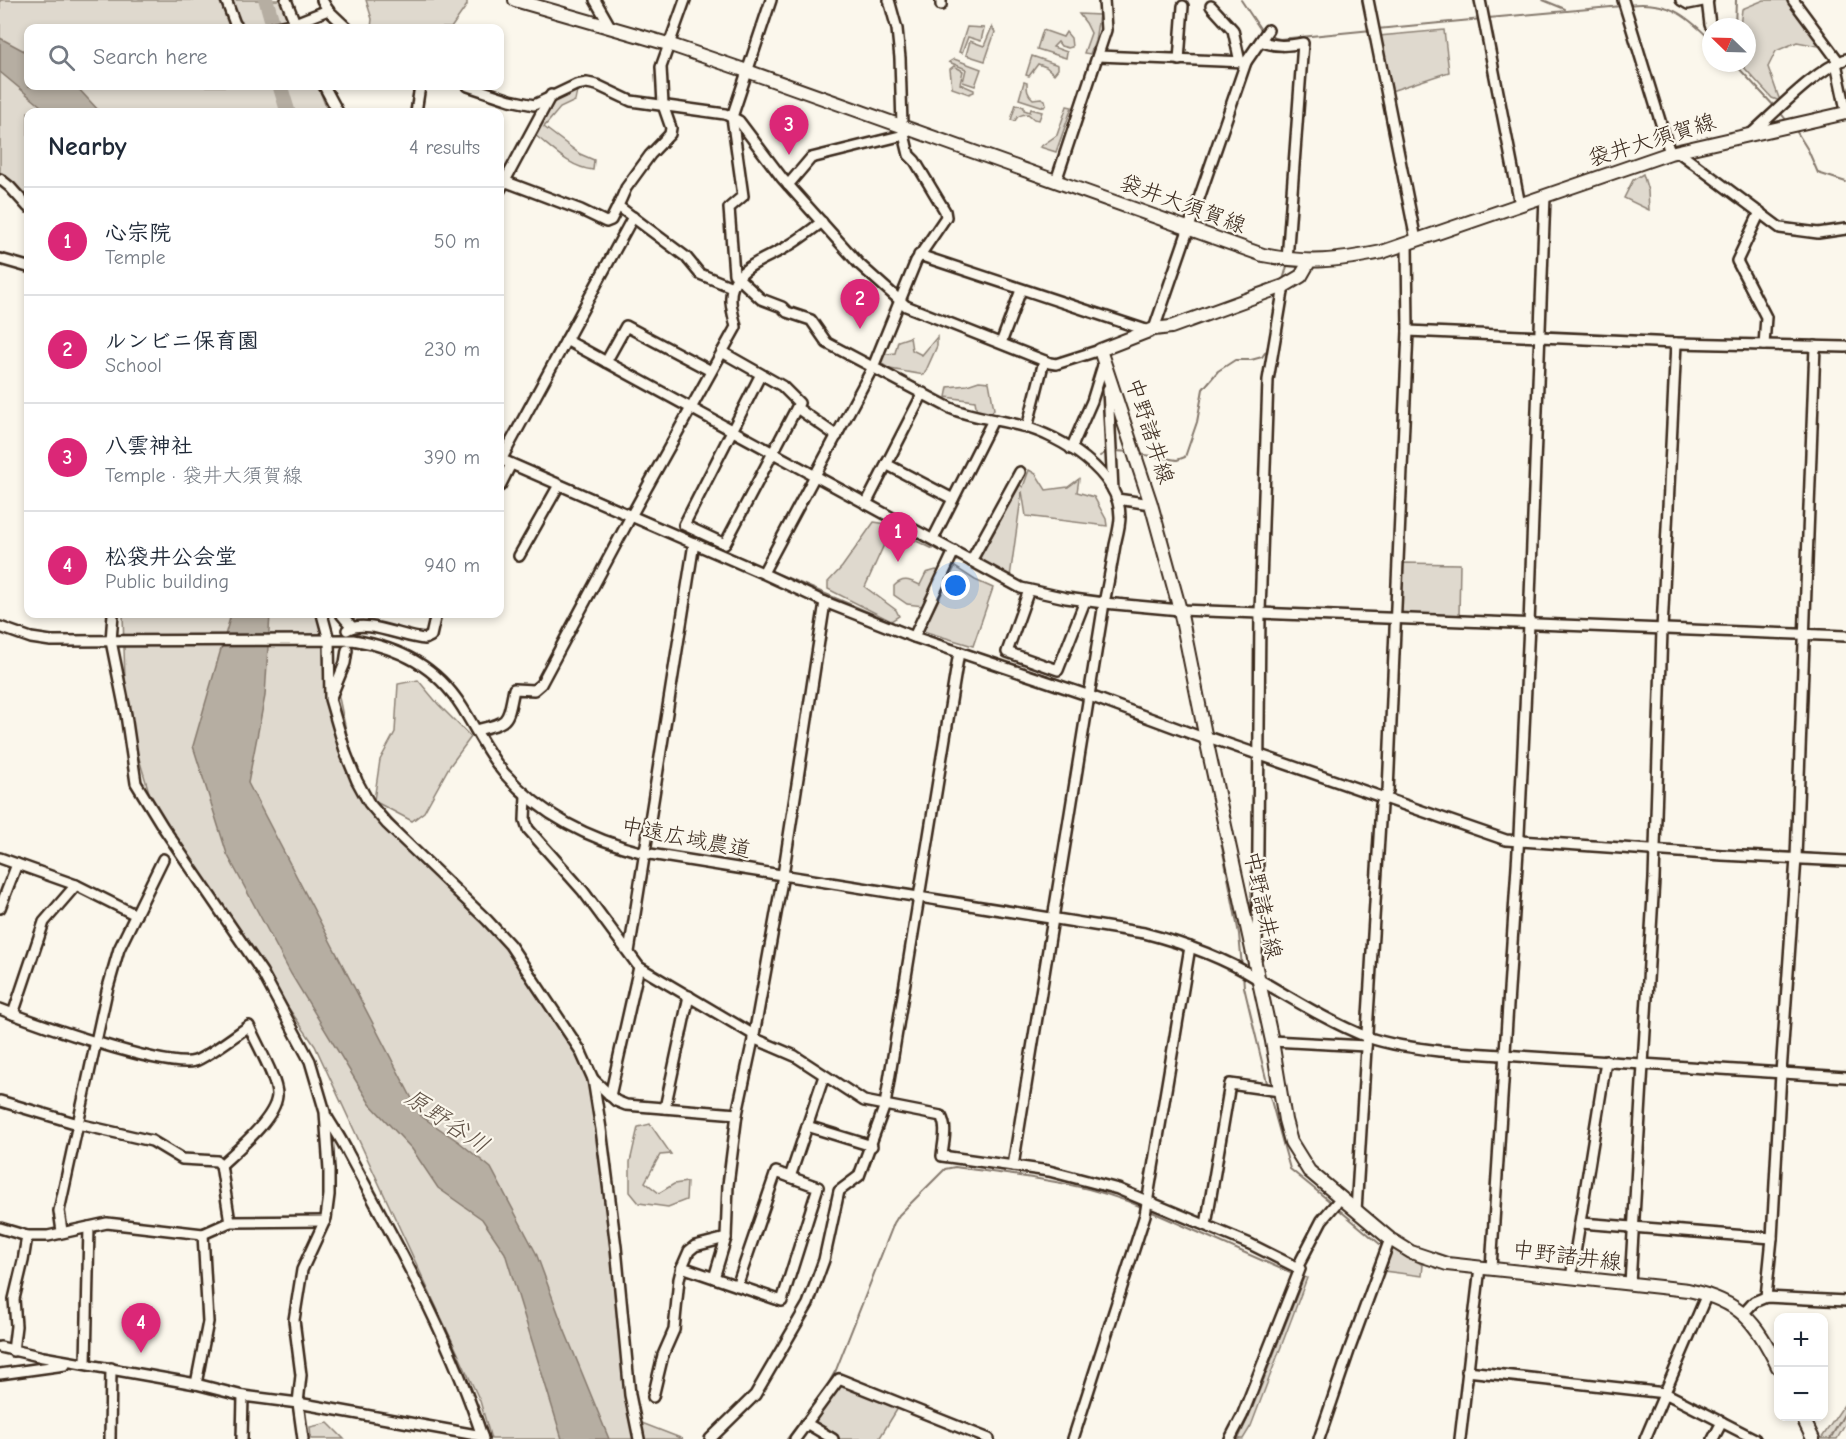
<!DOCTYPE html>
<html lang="en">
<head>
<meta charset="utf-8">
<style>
  :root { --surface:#fff; --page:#f2f2f3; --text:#1f2937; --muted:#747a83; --line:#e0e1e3; --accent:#db2777 }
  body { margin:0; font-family:"Comic Neue","Klee One",sans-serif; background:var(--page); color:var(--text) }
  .controls { position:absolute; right:18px; bottom:18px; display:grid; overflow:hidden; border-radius:12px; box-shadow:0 3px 9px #0003 }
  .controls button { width:54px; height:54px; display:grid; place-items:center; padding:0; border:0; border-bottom:2px solid var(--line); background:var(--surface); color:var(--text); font:30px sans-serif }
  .compass { position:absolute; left:1702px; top:18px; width:54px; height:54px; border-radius:50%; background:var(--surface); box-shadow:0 3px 9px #0003; rotate:293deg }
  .you { position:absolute; left:956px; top:586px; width:21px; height:21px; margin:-15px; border:4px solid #fff; border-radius:50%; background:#1a73e8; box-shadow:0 0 0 9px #1a73e833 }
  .badge { display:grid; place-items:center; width:39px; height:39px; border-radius:50%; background:var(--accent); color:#fff; font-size:20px; font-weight:700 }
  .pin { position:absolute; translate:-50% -50px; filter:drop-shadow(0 2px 3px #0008) }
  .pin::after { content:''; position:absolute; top:32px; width:21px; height:18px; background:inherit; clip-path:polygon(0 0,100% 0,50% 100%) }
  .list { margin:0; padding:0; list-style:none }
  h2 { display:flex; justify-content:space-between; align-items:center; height:78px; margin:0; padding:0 24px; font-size:26px }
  h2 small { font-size:20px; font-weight:400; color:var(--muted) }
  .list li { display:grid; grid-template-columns:39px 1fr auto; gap:18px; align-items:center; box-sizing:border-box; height:108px; padding:0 24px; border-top:2px solid var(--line) }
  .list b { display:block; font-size:22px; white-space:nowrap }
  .list p { margin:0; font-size:20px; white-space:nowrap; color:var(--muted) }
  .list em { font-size:20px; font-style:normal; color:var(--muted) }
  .icon { flex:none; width:33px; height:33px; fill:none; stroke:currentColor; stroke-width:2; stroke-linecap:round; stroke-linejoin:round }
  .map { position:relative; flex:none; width:1846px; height:1439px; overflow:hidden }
  .search { position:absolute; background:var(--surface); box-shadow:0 3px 9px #0003; left:24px; top:24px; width:480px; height:66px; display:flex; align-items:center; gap:15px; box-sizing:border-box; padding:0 21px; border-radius:12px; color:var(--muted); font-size:22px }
  .panel { position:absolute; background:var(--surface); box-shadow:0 3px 9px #0003; left:24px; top:108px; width:480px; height:510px; border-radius:12px }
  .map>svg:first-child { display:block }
  .green { fill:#dfd9ce; stroke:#8d8276; stroke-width:1.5 }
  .water { fill:#b6aea2; stroke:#85796d; stroke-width:1.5 }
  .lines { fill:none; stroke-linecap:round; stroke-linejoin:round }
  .stream { stroke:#85796d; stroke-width:2 }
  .river { stroke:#b6aea2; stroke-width:15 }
  .minor-casing { stroke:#3b2a1e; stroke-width:14 }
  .major-casing { stroke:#3b2a1e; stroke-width:16 }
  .minor { stroke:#fbf7ec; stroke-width:9 }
  .major { stroke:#fbf7ec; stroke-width:12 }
  .labels { text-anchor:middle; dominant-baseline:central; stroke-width:4.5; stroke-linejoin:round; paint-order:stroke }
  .street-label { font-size:22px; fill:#3b2a1e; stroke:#fbf7ec }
  .water-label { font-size:24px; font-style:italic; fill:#605246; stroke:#fbf7ec }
</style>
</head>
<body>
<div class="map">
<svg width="1846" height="1439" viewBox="0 0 1846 1439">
  <rect width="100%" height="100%" fill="#fbf7ec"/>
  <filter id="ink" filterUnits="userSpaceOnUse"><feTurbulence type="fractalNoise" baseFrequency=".0167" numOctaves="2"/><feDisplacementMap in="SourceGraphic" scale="12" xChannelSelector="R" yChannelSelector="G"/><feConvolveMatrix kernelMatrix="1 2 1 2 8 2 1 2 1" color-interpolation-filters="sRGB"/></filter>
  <g filter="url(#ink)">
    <g class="green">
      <path d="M0 0H282L294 28H28V86H318L326 107 332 112H28V213L0 179Z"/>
      <path d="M366 0H467V5L451 28H371L372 19Z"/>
      <path d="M1764 0H1788L1796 3 1829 48 1797 42 1776 51 1768 67 1780 101 1772 98 1740 63H1747V27H1740L1742 9Z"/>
      <path d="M1079 14 1099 15 1095 41 1090 54 1084 53 1091 33 1086 23Z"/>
      <path d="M967 27 984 28 981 41 968 37 962 53 959 52Z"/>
      <path d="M992 27 995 32 985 61 966 55 970 41 984 46Z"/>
      <path d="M1043 30 1063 37 1066 32 1071 38 1072 47 1068 48 1061 46 1058 42 1053 47 1067 52 1066 58 1037 49Z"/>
      <path d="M1444 30 1449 72 1391 91 1379 36Z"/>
      <path d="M1032 56 1058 65V69L1054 74 1046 67 1038 64 1029 76 1026 75Z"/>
      <path d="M954 59 981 69 975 86 963 82 966 69 949 62Z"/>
      <path d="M954 66 963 71 960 84 974 90V92L969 94 952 88 950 69Z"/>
      <path d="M1024 82 1027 83C1027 90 1027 94 1033 99L1041 98 1045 100 1046 104 1044 107 1019 99Z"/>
      <path d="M577 91 575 101 560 108 544 127 580 154 594 160 593 170C569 167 553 149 535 135 548 109 548 99 577 91Z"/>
      <path d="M1016 104 1024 107V110L1030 112 1031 109 1042 112 1039 120 1034 119 1028 114C1022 114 1017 115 1015 121L1011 120Z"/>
      <path d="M1067 106 1072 107 1056 152 1040 147 1057 135Z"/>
      <path d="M1643 174 1648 191 1649 210 1624 198 1633 180Z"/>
      <path d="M910 337 912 350 922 355 937 337V346L924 375 890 369 881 363V355L895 353 898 341Z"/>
      <path d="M979 381 989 382 994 409 987 419 978 417 975 401 946 397 948 387 967 385Z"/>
      <path d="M1029 470 1036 474 1046 490 1068 487 1079 479 1077 492 1094 497 1106 519 1107 526 1026 516 1022 491 1010 577 979 560 1020 485 1023 487Z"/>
      <path d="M874 522 893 525 935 545 933 549 891 529 865 587 896 610 899 616 891 621 828 589V582L842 567Z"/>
      <path d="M1402 563 1460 564 1459 616 1399 615Z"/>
      <path d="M955 567 975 580 993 588 973 646 923 631Z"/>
      <path d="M936 570 944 574 923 606 907 604 894 595V586C903 577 909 580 920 585L926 573Z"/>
      <path d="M123 614H321L357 781 374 800 380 760 395 732 398 684 418 680 438 704 471 737 449 767 424 812 412 821 376 802 463 897 506 940 543 992 594 1085 634 1420 683 1439H491L480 1401 315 1046 157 819 126 715Z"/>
      <path d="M650 1124 671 1154 660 1155 645 1182 659 1193 674 1184 687 1182 686 1200 668 1207 639 1203 630 1192V1162L638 1127Z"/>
      <path d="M1392 1247 1423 1265 1422 1276 1384 1271Z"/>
      <path d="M1298 1275 1307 1278 1251 1426 1243 1439H1230Z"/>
      <path d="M840 1383 898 1408 879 1439H833L811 1426Z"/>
      <path d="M1846 1402V1423L1837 1439H1821Z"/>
      <path d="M328 1423 344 1439H311L310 1427Z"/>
    </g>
    <g class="water">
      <path d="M0 38 28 53V86H76L100 112H48L0 72Z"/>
      <path d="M229 614H270L265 696 248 783 421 1116 459 1142 491 1168 536 1253 564 1329 609 1439H562L505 1253 482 1219 438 1188 412 1149 370 1104 291 974 227 854 193 746 230 618Z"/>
    </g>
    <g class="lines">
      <g class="stream">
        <path d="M1241 0 1263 33"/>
        <path d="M1543 0 1565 9"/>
        <path d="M1628 5C1667 0 1685 14 1711 40"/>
        <path d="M1488 18 1622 6"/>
        <path d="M1735 27 1736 0"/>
        <path d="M1377 29 1482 19"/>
        <path d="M1267 36 1280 39 1372 30"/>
        <path d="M1734 63 1775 107"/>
        <path d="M1779 111 1787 121"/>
        <path d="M1795 129 1808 150 1818 173 1846 182"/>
        <path d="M0 264 28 273"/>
        <path d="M1283 280 1288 263"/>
        <path d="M1115 451 1130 452"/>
        <path d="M1139 454 1177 460 1185 457 1197 422 1203 389 1218 371 1235 360H1251L1262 357 1267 350 1273 327"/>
        <path d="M508 456 632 510"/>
        <path d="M1100 456 1107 452"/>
        <path d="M637 512 764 568"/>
        <path d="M769 570 913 631"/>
        <path d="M918 633 1087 689"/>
        <path d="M1092 691 1199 731"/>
        <path d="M1205 760 1239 934 1242 967"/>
        <path d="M1658 846 1793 853"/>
        <path d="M1799 853 1846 856"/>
        <path d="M1243 973 1244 987 1268 1087"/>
        <path d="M1269 1093 1290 1169 1333 1204"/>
        <path d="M1337 1208 1381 1245"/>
        <path d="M1150 1211 1295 1275"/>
        <path d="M787 1439 827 1386 836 1370 894 1223 899 1215 945 1169 955 1167C1019 1176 1085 1182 1144 1208"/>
        <path d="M1238 1439 1253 1406 1303 1279 1300 1278"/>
        <path d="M1830 1439 1846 1411"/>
      </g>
      <g class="river">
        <path d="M266 0 274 28"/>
        <path d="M280 86 288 112"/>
      </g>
      <g class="minor-casing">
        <g id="minor">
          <path d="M226 0 235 24 239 28"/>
          <path d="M286 0 295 23"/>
          <path d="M322 0 328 10 347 28"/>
          <path d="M595 0 611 28"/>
          <path d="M685 0 661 67 663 105 671 128 670 134 650 155 626 188 618 206 686 257 700 274 732 287"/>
          <path d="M771 0 732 117 743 196 729 208 734 274 761 299 782 307 787 312 811 320 827 343 950 408C973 418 998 419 1022 426 1060 436 1120 472 1120 517 1120 526 1117 536 1115 545 1112 564 1108 584 1104 603L1013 1166"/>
          <path d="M1368 0 1416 240"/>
          <path d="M1480 0 1520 205"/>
          <path d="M1623 0 1670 153"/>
          <path d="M1681 0 1688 4 1708 0"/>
          <path d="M1707 0 1710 25"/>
          <path d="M1793 0 1839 62"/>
          <path d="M941 5V0"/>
          <path d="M1211 6 1233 30 1240 62"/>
          <path d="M272 28 295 23 328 10"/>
          <path d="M1261 41C1275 47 1288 46 1303 43L1287 260"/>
          <path d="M1098 56 1246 62"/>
          <path d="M1179 60 1183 6"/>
          <path d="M1836 63 1846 110"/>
          <path d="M324 86 338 112"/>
          <path d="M468 86 510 100 534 105 576 85 587 83 597 85 631 101 725 114 739 121 782 178 859 264 906 306 1050 363 1056 364 1100 350"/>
          <path d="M416 112 420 86"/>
          <path d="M1752 133C1778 110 1815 70 1846 59"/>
          <path d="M1677 151 1780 228 1818 233 1846 229"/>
          <path d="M0 179 10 187 28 207"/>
          <path d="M504 181 581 210 606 222 611 220 618 206"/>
          <path d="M1056 181 1106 30 1104 0"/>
          <path d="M788 185 811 158 904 135"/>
          <path d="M500 190 551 95"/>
          <path d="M1760 212 1737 261 1766 317 1764 345"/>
          <path d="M919 255 1149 331"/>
          <path d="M0 259 28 267"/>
          <path d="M1154 329 1246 62 1268 30"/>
          <path d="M1408 331 1676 343 1846 347"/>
          <path d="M566 340 1021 588 1066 598 1104 603 1180 610 1846 636"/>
          <path d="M1001 343 1021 290"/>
          <path d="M722 352 782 386 799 403 725 544 684 525 761 374"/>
          <path d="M606 362 626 326 711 371"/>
          <path d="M1112 384 1108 389 1113 490"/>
          <path d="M797 408 837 436"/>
          <path d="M1027 428 1044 361"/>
          <path d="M1071 449 1092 401 1104 362"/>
          <path d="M500 459 760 572 825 602 914 637 1090 696 1206 739"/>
          <path d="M501 460 633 217"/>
          <path d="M886 464 953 499"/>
          <path d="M500 486 511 464"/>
          <path d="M1117 499 1151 504"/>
          <path d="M866 504 923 393"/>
          <path d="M933 539 993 420"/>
          <path d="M519 556 559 485"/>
          <path d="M971 561 1020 472"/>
          <path d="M763 573 873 367 916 261 946 217 945 211 915 161 909 155 902 126 900 58 897 29 889 0"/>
          <path d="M1029 590 1007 652 1058 670 1085 601"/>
          <path d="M113 614 111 641 126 715 136 783 163 827 262 972 310 1061 325 1112 329 1170V1195L326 1218 302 1270 294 1320 301 1375 298 1403 303 1439"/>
          <path d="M322 614 329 640 330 699 346 754 357 781 369 803 387 824 487 920 510 945 580 1050 593 1079 601 1129 616 1247 630 1395 639 1439"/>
          <path d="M341 614 352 627"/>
          <path d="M0 627 31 638 51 641 353 640C400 648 436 666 462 707 476 729 487 753 504 773 542 816 589 839 644 853L1144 933C1183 943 1224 958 1258 979 1293 999 1329 1022 1367 1037 1390 1045 1415 1048 1439 1051L1846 1077"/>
          <path d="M347 630C365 618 404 638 425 639L431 636 436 614"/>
          <path d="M914 637 954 551"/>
          <path d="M331 697 345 663 347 650"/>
          <path d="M476 730C510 722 507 723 514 689L534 690 541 684 631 516 736 327C733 313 728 299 733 286 741 265 771 257 788 246 800 239 811 230 822 222"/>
          <path d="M1205 736 1506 840 1722 855 1846 861"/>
          <path d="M526 795 525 820 528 829 583 891 639 967 754 1035"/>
          <path d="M0 858 76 885 136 915"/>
          <path d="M0 908 17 864"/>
          <path d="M629 952 694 543"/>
          <path d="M1257 957 1260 612 1268 380 1284 286"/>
          <path d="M0 1009C33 1022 167 1070 195 1061 207 1057 236 1035 249 1026 256 1043 278 1080 277 1096 275 1119 237 1150 221 1165"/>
          <path d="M13 1014 44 922 76 885"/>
          <path d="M753 1038 795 1056 864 1101 941 1116C948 1128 943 1143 942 1156L1049 1171 1118 1189 1250 1244 1300 1269 1242 1416 1230 1439"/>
          <path d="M1272 1041 1366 1046"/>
          <path d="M593 1079 616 1101 626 1105 737 1114"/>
          <path d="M610 1096 639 967"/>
          <path d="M0 1101 78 1124 152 1141 182 1159 217 1161 221 1165 230 1222"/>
          <path d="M665 1108 689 996"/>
          <path d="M327 1117C334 1129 342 1140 348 1153 398 1246 450 1338 483 1439"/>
          <path d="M807 1126 872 1146"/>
          <path d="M790 1177 824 1076"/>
          <path d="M1356 1211 1381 805 1388 791 1408 331 1407 243"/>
          <path d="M1581 1223 1772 1238"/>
          <path d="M1206 1225 1230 1084 1280 1091"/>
          <path d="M0 1228 27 1236H48L107 1223 203 1234 230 1222 325 1221"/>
          <path d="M62 1231 59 1211 107 991 119 949 163 859"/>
          <path d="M682 1267 782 1301 818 1187 776 1172 737 1286"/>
          <path d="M1297 1268 1322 1220 1340 1199"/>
          <path d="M1491 1268 1519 835 1529 624 1545 196"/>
          <path d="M714 1278 726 1238"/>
          <path d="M1571 1278 1606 1061"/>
          <path d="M1630 1284 1654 879 1662 630 1676 343"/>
          <path d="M1766 1297 1772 1238 1781 1073 1796 858 1815 346"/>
          <path d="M1743 1314 1754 1302 1766 1297 1846 1301"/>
          <path d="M0 1347 43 1357 196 1384 243 1396 298 1403 482 1436"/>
          <path d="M13 1351 16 1326 14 1299 23 1261 27 1236"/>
          <path d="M86 1364 89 1227"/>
          <path d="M1467 1371 1665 1393 1755 1439"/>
          <path d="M0 1374 65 1365"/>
          <path d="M196 1384 208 1322 203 1234"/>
          <path d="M653 1397 663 1355 674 1330 679 1279 682 1267 689 1251 695 1246 726 1238 728 1185 737 1114 754 1035 783 875 825 602"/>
          <path d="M806 1423 833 1439"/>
          <path d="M110 1439 111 1368"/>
          <path d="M242 1439 243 1396"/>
          <path d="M710 1439 755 1395 808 1304 824 1260 839 1191 859 1176 885 1105 959 652"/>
          <path d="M795 1439 839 1379 989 1439"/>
          <path d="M1073 1439 1145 1215 1190 947"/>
          <path d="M1319 1439 1350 1348 1390 1239"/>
          <path d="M1460 1439 1480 1267"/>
          <path d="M1645 1439 1707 1294"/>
          <path d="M1713 1439 1722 1422"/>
        </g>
      </g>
      <g class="major-casing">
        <g id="major">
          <path d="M515 0 668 44 747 71 1263 255C1309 264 1336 261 1382 252L1670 153 1846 113"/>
          <path d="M1309 262 1301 276 1284 286 1171 327 1154 329 1100 350 1151 504 1180 610 1206 739 1272 1041 1285 1120 1291 1142 1309 1171 1390 1239 1411 1252 1447 1264 1688 1290C1740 1301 1756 1321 1778 1367"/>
          <path d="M1802 1416 1813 1439"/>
        </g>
      </g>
      <use href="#minor" class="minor"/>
      <use href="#major" class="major"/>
    </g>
  </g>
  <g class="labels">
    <g class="street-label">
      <text transform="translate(1652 140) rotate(-17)">袋井大須賀線</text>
      <text transform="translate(1183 204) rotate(20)">袋井大須賀線</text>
      <text transform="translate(1150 431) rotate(72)">中野諸井線</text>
      <text transform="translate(686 838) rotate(11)">中遠広域農道</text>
      <text transform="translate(1263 905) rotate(78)">中野諸井線</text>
      <text transform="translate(1567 1256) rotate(7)">中野諸井線</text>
    </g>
    <g class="water-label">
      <text transform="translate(447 1121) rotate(34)">原野谷川</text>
    </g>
  </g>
</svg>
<div class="controls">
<button>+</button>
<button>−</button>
</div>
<svg class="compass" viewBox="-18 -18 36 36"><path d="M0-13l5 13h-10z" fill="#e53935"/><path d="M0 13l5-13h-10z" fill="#747a83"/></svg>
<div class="you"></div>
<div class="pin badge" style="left:898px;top:562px">1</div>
<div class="pin badge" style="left:860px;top:329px">2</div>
<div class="pin badge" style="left:789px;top:155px">3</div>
<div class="pin badge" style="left:141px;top:1353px">4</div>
<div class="search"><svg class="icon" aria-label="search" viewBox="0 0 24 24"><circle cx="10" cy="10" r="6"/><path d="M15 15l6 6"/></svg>Search here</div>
<section class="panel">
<h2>Nearby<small>4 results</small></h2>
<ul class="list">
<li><span class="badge">1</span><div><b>心宗院</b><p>Temple</p></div><em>50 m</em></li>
<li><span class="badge">2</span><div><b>ルンビニ保育園</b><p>School</p></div><em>230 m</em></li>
<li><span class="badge">3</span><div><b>八雲神社</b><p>Temple · 袋井大須賀線</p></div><em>390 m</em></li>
<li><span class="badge">4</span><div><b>松袋井公会堂</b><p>Public building</p></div><em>940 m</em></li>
</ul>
</section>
</div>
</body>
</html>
